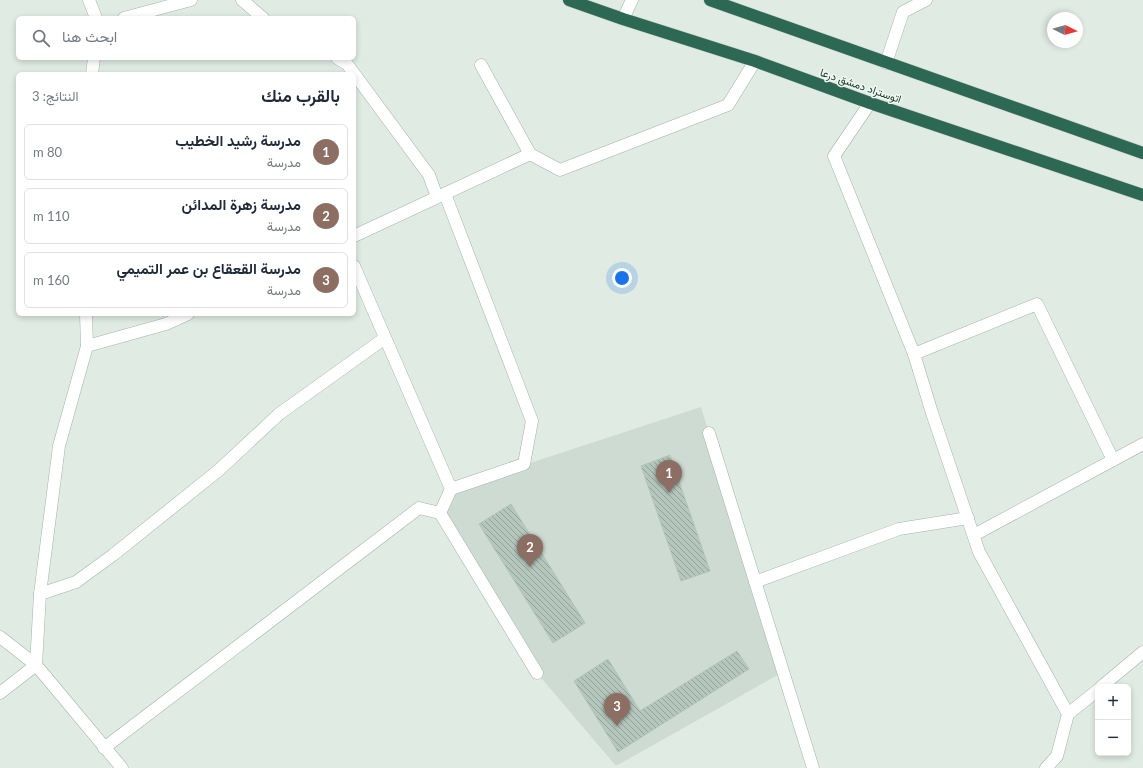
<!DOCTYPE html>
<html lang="ar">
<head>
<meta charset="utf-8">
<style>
  :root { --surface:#fff; --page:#f2f2f3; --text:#1f2937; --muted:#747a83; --line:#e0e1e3; --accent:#f46854 }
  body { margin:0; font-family:Lato,Vazirmatn,sans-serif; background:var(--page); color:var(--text); direction:rtl }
  .controls { position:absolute; right:12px; bottom:12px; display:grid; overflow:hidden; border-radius:6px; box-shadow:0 2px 6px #0003 }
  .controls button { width:36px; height:36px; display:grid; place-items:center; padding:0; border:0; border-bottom:1px solid var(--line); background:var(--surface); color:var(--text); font:20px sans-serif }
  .compass { position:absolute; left:1047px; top:12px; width:36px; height:36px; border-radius:50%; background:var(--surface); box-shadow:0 2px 6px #0003; rotate:95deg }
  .you { position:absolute; left:622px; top:278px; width:14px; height:14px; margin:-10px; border:3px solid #fff; border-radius:50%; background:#1a73e8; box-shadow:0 0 0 6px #1a73e833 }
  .badge { display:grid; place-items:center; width:26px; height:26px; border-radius:50%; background:var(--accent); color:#fff; font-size:13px; font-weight:700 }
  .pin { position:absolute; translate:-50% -33px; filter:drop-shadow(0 1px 2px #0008) }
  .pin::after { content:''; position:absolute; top:21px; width:14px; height:12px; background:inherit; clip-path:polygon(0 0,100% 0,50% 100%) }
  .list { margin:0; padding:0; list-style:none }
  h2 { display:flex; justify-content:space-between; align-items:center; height:52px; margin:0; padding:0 16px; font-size:17px }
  h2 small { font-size:13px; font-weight:400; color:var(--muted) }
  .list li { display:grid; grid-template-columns:26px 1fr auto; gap:12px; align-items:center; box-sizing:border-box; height:56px; margin:0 8px 8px; padding:0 8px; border:1px solid var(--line); border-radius:6px }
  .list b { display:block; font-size:15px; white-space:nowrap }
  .list p { margin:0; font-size:13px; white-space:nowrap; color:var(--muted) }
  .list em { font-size:13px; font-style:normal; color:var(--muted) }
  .icon { flex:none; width:22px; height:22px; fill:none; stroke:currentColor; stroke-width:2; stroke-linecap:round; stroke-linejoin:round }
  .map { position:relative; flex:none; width:1143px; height:768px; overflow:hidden; direction:ltr }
  .search { position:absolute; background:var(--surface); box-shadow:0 2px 6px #0003; left:16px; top:16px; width:340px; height:44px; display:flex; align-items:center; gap:10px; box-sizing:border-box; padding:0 14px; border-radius:6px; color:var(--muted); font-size:15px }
  .panel { position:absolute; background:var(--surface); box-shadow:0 2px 6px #0003; left:16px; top:72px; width:340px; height:244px; border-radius:6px; direction:rtl }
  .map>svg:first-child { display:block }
  .built { fill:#cedbd3 }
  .building { fill:url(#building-back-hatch); stroke:#b2c5bb }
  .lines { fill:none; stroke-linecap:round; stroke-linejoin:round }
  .minor-casing { stroke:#a3b3ab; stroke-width:13 }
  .motorway-casing { stroke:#c1c8c5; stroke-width:13 }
  .minor { stroke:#fff; stroke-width:12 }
  .motorway { stroke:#2c6854; stroke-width:12 }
  .labels { text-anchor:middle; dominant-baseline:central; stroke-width:3; stroke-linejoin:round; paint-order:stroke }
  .street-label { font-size:11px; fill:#203b31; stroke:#f0f8f3 }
</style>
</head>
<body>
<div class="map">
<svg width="1143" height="768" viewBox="0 0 1143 768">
  <defs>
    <pattern id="building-back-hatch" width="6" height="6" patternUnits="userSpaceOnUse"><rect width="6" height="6" fill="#b5c6bd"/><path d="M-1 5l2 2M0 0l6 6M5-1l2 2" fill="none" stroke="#93a29a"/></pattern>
  </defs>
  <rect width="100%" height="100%" fill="#e0ebe4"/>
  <path class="built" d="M701 407 783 672 616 766 537 673 440 513 451 489Z"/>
  <g class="building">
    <path d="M670 455 710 571 681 581 641 466Z"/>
    <path d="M511 504 585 623 553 643 479 524Z"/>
    <path d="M737 651 749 669 618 752 574 681 608 659 640 711Z"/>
  </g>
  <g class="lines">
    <g class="minor-casing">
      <g id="minor">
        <path d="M89 0 96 18"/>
        <path d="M242 0 263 18"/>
        <path d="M124 18 191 0"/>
        <path d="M623 19 632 0"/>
        <path d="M337 58 347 64 429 175 437 197"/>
        <path d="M886 63 903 12 926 0"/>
        <path d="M481 65 530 154 560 170 728 105 755 61"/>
        <path d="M92 74 94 58"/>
        <path d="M870 103 834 156 914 354 932 413 979 552 1068 714 1057 756 1046 768"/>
        <path d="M445 194 532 421 524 464 451 489"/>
        <path d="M354 236 530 154"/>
        <path d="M354 266 451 489 440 513 537 673"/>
        <path d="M87 346 166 324 188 314"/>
        <path d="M914 354 1037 304 1113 460"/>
        <path d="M709 433 813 768"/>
        <path d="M974 535 1143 444"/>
        <path d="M755 582 899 529 968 518"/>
        <path d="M40 594 76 582 113 555 219 470 279 414 385 338"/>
        <path d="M0 637 36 665 40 594 59 446 87 346 86 314"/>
        <path d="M1101 687 1143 652"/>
        <path d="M0 693 36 665 122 768"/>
        <path d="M1068 714 1098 690"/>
        <path d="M104 748 419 508 440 513"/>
      </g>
    </g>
    <g class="motorway-casing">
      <g id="motorway">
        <path d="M569 0 623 19 755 61 870 103 1143 195"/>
        <path d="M710 0 1143 153"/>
      </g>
    </g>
    <use href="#minor" class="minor"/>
    <use href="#motorway" class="motorway"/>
  </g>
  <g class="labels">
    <g class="street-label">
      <text transform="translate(861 85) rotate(19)">اتوستراد دمشق درعا</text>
    </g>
  </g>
</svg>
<div class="controls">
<button>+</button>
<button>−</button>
</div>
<svg class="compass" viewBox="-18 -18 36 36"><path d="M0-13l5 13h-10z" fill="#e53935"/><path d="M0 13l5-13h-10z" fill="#747a83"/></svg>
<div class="you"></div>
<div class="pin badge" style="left:669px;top:493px;background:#8d6e63">1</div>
<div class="pin badge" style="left:530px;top:567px;background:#8d6e63">2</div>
<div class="pin badge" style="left:617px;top:726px;background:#8d6e63">3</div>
<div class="search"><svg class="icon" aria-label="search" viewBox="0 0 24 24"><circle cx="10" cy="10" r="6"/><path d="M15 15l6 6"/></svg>ابحث هنا</div>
<section class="panel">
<h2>بالقرب منك<small>النتائج: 3</small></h2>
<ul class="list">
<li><span class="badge" style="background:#8d6e63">1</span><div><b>مدرسة رشيد الخطيب</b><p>مدرسة</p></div><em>80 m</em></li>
<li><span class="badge" style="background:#8d6e63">2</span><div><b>مدرسة زهرة المدائن</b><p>مدرسة</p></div><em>110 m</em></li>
<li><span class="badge" style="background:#8d6e63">3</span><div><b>مدرسة القعقاع بن عمر التميمي</b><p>مدرسة</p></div><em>160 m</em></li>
</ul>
</section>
</div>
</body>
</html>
